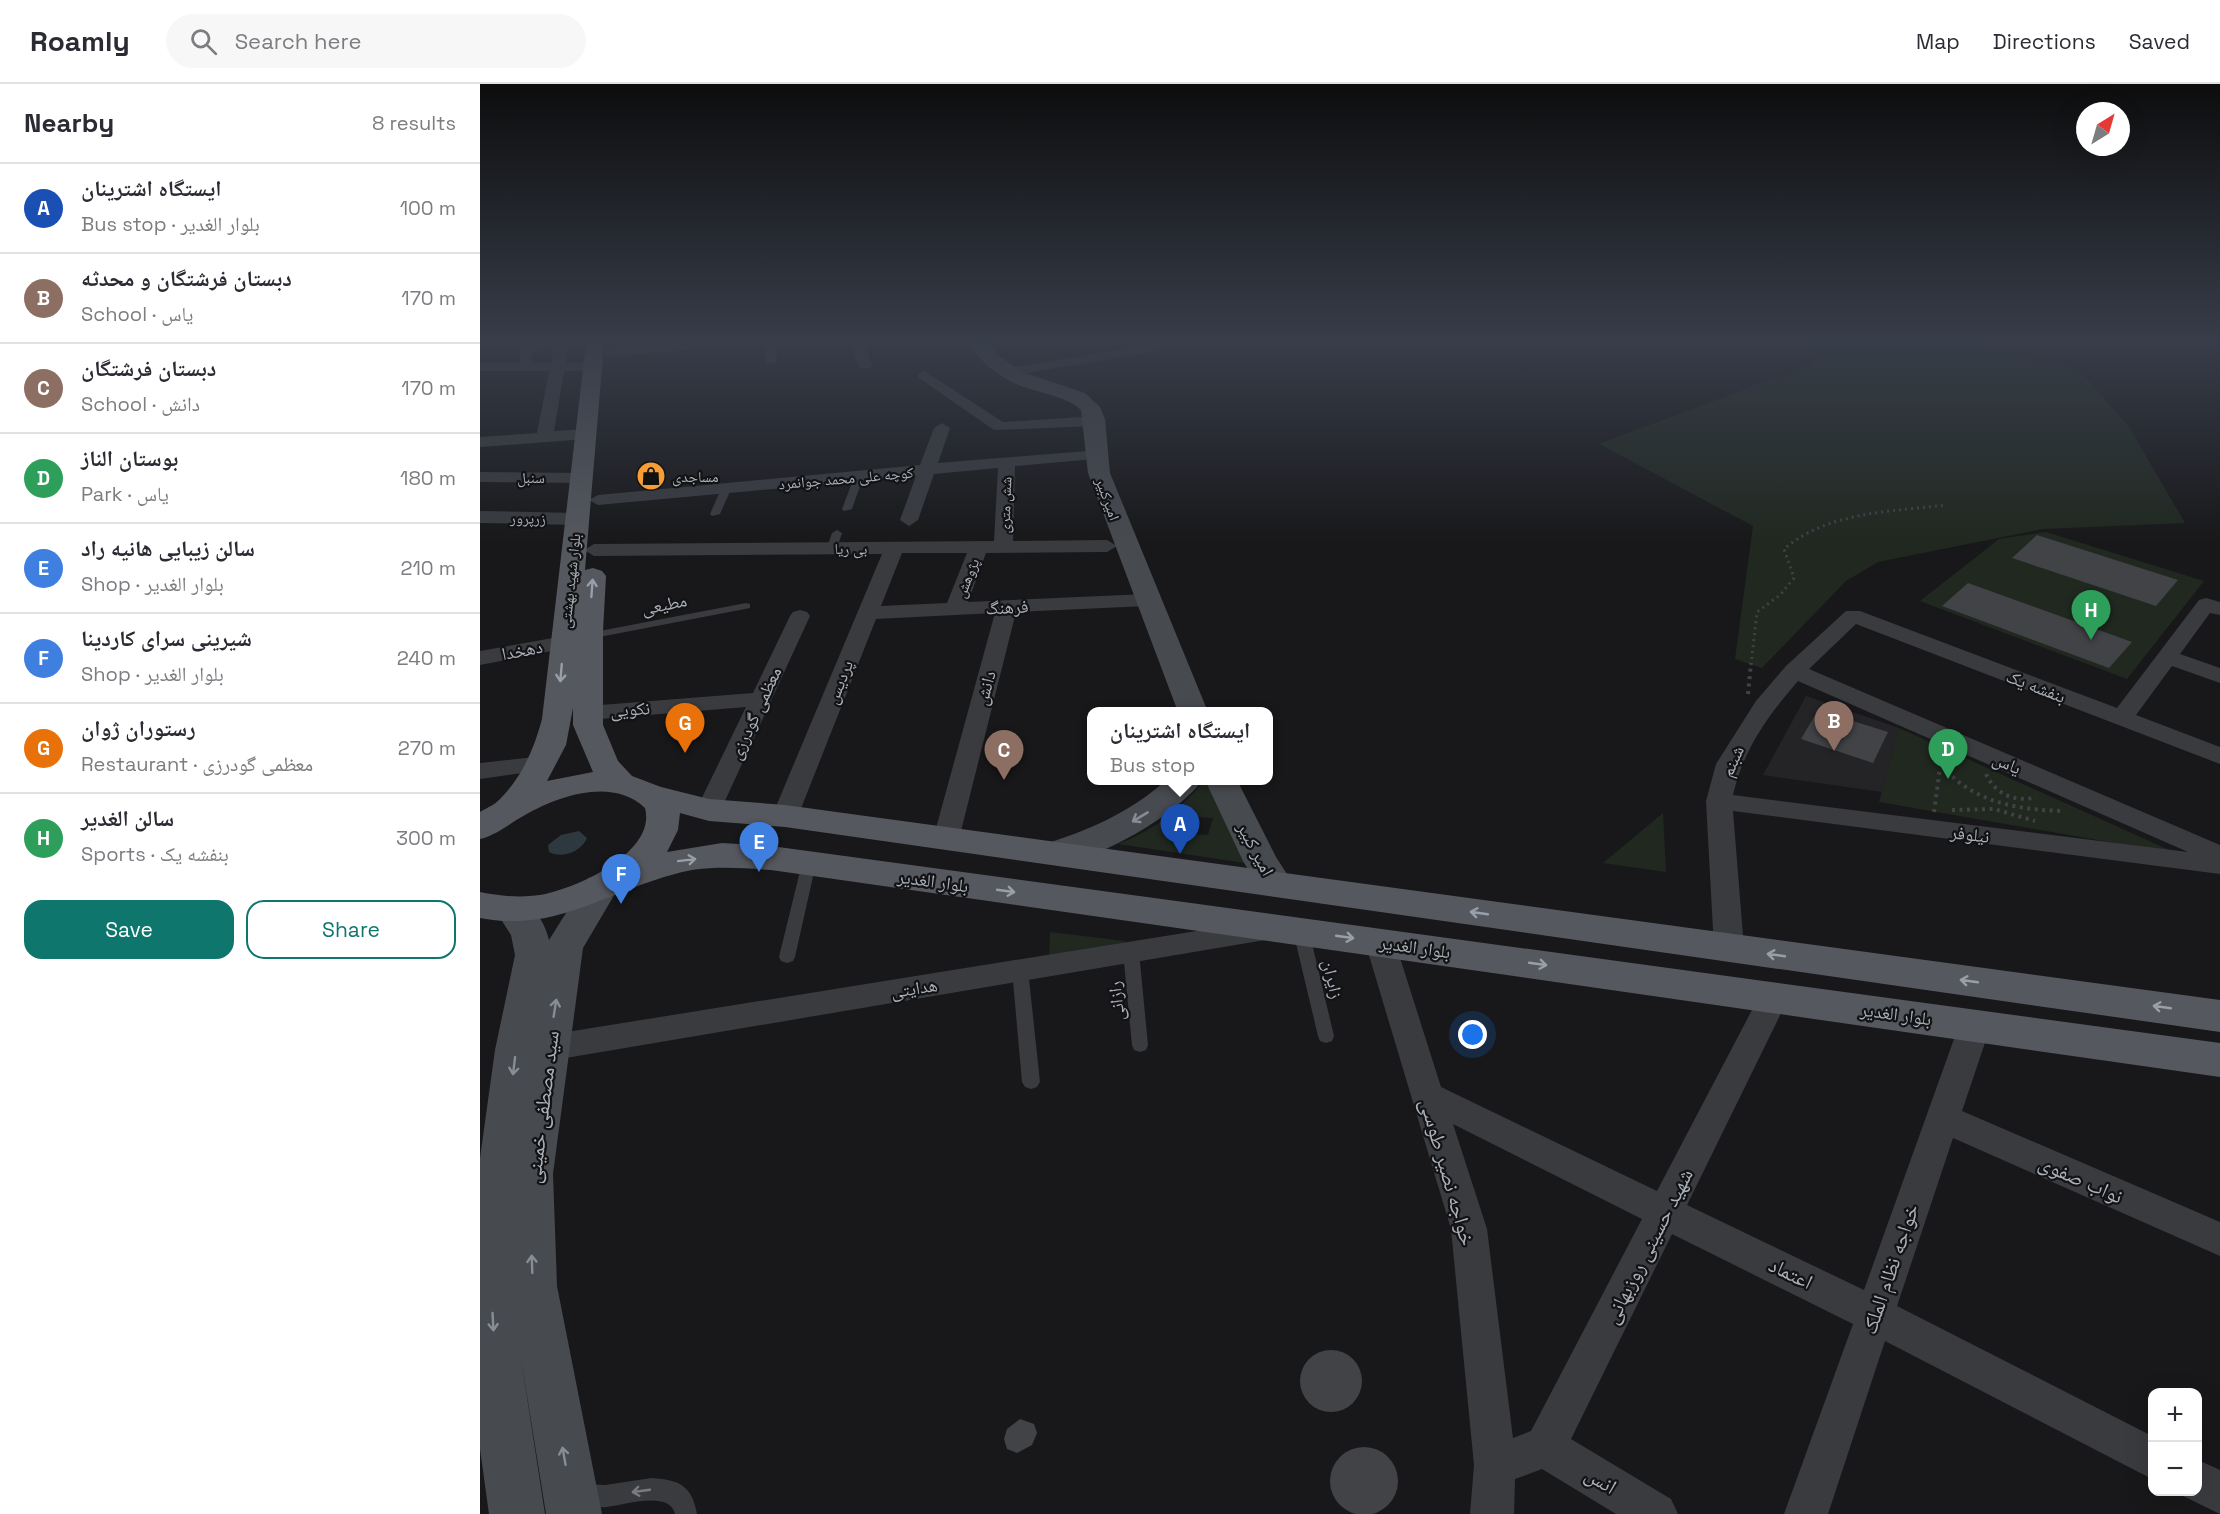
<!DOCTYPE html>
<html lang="en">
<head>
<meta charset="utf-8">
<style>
  :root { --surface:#fff; --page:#f7f7f7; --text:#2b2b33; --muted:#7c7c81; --line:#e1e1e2; --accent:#0f766e }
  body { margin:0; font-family:"Space Grotesk","Noto Naskh Arabic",sans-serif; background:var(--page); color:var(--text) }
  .controls { position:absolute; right:18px; bottom:18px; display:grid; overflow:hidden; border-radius:12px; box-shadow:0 6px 24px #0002 }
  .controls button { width:54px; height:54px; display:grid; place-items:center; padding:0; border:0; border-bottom:2px solid var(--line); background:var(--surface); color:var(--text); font:30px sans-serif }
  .compass { position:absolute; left:1596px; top:18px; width:54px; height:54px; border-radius:50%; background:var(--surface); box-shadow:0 6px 24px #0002; rotate:37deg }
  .you { position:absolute; left:993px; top:951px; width:21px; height:21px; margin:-15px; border:4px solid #fff; border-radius:50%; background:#1a73e8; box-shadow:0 0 0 9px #1a73e833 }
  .badge { display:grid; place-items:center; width:39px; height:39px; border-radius:50%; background:var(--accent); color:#fff; font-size:20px; font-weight:700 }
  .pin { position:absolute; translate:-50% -50px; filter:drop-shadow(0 2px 3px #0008) }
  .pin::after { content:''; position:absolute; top:32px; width:21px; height:18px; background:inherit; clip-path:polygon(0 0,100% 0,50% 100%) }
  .popup { position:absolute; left:607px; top:623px; width:186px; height:78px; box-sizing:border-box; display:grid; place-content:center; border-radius:12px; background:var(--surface); filter:drop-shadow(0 2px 4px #0005); font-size:20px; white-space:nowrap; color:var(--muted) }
  .popup b { font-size:22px; color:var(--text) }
  .popup::after { content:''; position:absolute; left:50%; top:100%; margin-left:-12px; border:12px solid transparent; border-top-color:var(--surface) }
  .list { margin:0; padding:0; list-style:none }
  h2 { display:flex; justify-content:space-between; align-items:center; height:78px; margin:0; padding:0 24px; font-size:26px }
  h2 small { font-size:20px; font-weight:400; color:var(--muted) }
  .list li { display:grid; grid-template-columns:39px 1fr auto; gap:18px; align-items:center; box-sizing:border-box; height:90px; padding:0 24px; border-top:2px solid var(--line) }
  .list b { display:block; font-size:22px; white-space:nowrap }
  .list p { margin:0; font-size:20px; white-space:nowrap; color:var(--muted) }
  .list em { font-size:20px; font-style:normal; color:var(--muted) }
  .actions { display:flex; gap:12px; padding:18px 24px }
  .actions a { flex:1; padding:14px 0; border:2px solid var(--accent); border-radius:18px; text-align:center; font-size:21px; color:var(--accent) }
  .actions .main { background:var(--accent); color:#fff }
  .icon { flex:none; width:33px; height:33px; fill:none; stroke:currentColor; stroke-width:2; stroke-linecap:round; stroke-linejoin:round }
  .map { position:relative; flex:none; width:1740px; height:1430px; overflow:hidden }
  header { display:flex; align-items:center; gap:36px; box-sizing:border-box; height:84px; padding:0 30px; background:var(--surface); border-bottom:2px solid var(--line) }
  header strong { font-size:28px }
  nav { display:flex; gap:33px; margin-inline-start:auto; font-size:21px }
  .search { width:420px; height:54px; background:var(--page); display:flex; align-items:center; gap:15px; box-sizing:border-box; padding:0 21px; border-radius:33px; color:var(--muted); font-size:22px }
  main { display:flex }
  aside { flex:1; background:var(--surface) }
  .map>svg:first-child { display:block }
  .built { fill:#242427 }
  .green { fill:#202820; fill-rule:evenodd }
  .water { fill:#2d393f }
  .building { fill:#424347 }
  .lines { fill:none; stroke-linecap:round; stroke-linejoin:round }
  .path-far1 { stroke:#3f4246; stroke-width:3; stroke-dasharray:2 4; stroke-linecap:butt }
  .path { stroke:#3f4246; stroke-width:4; stroke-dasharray:3 4.5; stroke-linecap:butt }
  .lane { fill:#393b3f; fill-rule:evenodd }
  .street { fill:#393b3f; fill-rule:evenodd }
  .secondary { fill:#474a4f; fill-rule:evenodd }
  .primary { fill:#55585e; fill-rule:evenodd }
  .oneway { stroke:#999fa8 }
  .oneway2 { stroke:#878d95 }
  .oneway3 { stroke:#777c83 }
  .labels { text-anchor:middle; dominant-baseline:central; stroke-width:4.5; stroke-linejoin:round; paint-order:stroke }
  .far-poi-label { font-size:15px; fill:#aab1ba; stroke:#131315; text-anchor:start }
  .far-street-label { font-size:15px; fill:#aab1ba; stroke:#131315 }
  .street-label { font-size:18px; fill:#aab1ba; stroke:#131315 }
  .near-street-label { font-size:21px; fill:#aab1ba; stroke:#131315 }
</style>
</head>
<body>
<header>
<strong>Roamly</strong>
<div class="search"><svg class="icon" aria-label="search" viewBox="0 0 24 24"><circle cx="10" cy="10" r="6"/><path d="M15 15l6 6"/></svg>Search here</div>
<nav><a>Map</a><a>Directions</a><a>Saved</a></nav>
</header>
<main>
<aside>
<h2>Nearby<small>8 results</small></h2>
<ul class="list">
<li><span class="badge" style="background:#1a4fb4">A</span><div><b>ایستگاه اشترینان</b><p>Bus stop · بلوار الغدیر</p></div><em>100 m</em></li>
<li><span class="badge" style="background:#8d6e63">B</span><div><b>دبستان فرشتگان و محدثه</b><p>School · یاس</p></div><em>170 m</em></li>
<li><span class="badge" style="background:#8d6e63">C</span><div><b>دبستان فرشتگان</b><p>School · دانش</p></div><em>170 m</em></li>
<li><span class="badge" style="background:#2e9e5b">D</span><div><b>بوستان الناز</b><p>Park · یاس</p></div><em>180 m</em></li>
<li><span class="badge" style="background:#3f7fe0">E</span><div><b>سالن زیبایی هانيه راد</b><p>Shop · بلوار الغدیر</p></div><em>210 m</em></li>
<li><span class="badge" style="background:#3f7fe0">F</span><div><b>شیرینی سرای کاردینا</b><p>Shop · بلوار الغدیر</p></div><em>240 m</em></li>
<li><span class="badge" style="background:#e8710a">G</span><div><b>رستوران ژوان</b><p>Restaurant · معظمی گودرزی</p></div><em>270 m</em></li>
<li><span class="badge" style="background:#2e9e5b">H</span><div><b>سالن الغدیر</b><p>Sports · بنفشه یک</p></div><em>300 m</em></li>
</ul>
<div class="actions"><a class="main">Save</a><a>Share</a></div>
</aside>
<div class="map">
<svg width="1740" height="1430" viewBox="0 0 1740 1430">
  <rect width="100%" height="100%" fill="#18181a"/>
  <path class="built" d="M1326 612 1419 644 1402 708 1283 691Z"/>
  <g class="green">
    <path d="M1324 259H1483L1599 286 1649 343 1705 439 1563 445 1398 478 1366 497 1282 584 1255 575 1273 442 1119 360 1333 280Z"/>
    <path d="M1566 448 1724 497 1647 595 1440 517 1519 455Z"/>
    <path d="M1419 644 1698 770 1399 718Z"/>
    <path d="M724 697H730L765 779 638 760C673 747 700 726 724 697ZM705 732 733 734 728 751 699 749Z"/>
    <path d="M1183 729 1186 788 1123 779Z"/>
    <path d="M570 848 645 857 642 863 569 876Z"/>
  </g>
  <path class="water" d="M99 747 107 754C101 768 82 775 69 768L68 761 81 751Z"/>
  <g class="building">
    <path d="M1557 451 1698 496 1676 522 1532 474Z"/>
    <path d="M1488 499 1652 558 1629 584 1462 522Z"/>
    <path d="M1338 626 1408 648 1393 679 1321 655Z"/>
    <circle cx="851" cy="1297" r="31"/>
    <path d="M540 1335 554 1340 557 1349 552 1361 537 1369 527 1365 524 1355 527 1345Z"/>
    <circle cx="884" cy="1397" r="34"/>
  </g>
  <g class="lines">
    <path class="path-far1" d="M1271 581 1277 528 1300 511 1314 494 1304 465C1349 427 1410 428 1466 421"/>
    <g class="path">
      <path d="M1268 610 1271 579"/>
      <path d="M1454 669C1481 716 1533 726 1584 727"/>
      <path d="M1506 690C1515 710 1535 719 1556 713"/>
      <path d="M1472 726 1514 725 1555 737"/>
      <path d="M1454 728 1460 684"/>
    </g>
    <g class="lane">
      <path d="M375 391 383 393 372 425 364 427 362 425Z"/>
      <path d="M246 402 251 405 240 430 232 432 230 430 241 405Z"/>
      <path d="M357 446 362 449 357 464 352 467 348 466 347 464 352 449Z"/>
      <path d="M266 519 270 520V524L109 555 103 552 109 549Z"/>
      <path d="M329 774 336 779 315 873 313 877 307 879 301 877 299 873 322 779Z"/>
      <path d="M821 841 826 843 829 847 854 952 852 957 846 959 840 957 838 952 813 847 816 843Z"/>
      <path d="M651 862 656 864 659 868 668 961 666 966 660 968 654 966 652 961 643 868 646 864Z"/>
      <path d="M540 880 546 882 548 886 560 998 557 1003 551 1005 545 1003 542 998 532 886 534 882Z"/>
      <path d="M172 1394C199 1396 212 1401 217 1430H195C190 1406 144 1421 127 1423 116 1424 105 1423 95 1419L92 1411 95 1403 103 1400 125 1401Z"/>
    </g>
    <g class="street">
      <path d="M59 259H89L86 279H113L120 283 113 287H84L74 347 106 345 114 350 106 355 0 363V353L57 349 69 287H0V279H39L40 262ZM74 265 71 279H51L52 268Z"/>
      <path d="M192 259H243L236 263 129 273 122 269 129 265Z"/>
      <path d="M284 259H298L296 279H286Z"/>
      <path d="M370 259H384L392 281 390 284H380Z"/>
      <path d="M677 259H709L702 263 528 292 521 288 528 284Z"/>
      <path d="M444 287 523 338 616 332 624 337 616 342 514 346 439 294 437 291Z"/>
      <path d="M462 339 470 344 458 379 620 366 622 370 614 375 535 382 533 457 627 456 637 462 627 468 506 469 488 518 667 510 674 512 677 516 674 520 667 522 536 528 479 755 475 761 466 764 457 761 453 755 515 529 396 535 318 732 314 738 305 740 296 738 292 732 402 470 114 472 104 466 114 460 514 457 518 384 454 390 438 436 429 442 420 436 436 392 118 421 109 416 118 411 440 381 454 344ZM422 469H487L467 519 401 522Z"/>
      <path d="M0 388 102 389 111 394 102 399 0 398Z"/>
      <path d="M0 427 97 429 106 435 97 441 0 439Z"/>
      <path d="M1726 514 1740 518V531L1730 529 1700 570 1740 584V599L1692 582 1656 631 1740 663V680L1376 540 1329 585 1740 761V790L1253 727 1264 864 1259 872 1249 875 1239 872 1234 864 1226 717 1236 680 1276 617 1306 582 1366 527H1380L1637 624 1719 516ZM1318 597 1708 768 1253 711C1264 664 1287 633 1318 597Z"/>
      <path d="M320 526 327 528 330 532 238 732 229 734 220 732 216 726 266 623 108 636 100 634 96 629 100 624 108 622 273 609 310 532 313 528Z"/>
      <path d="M84 552 92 553 95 558 92 563 0 581V567Z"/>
      <path d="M63 672 72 675 75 680 72 685 0 695V679Z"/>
      <path d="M785 836 795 839 799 846 795 853 785 856 68 977 57 973 52 964 57 955 68 951Z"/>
      <path d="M900 847 910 850 915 858 961 1003 1177 1107 1283 905 1294 901 1305 905 1309 913 1207 1121 1384 1206 1479 941 1484 932 1495 929 1506 932 1511 941 1482 1027 1740 1138V1172L1473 1054 1417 1222 1672 1352V1395L1405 1257 1348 1430H1304L1373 1240 1192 1150 1091 1355 1191 1415 1198 1430H1136L1062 1385 1035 1395 1034 1430H990L994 1381 971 1145 885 858 890 850ZM973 1040 1162 1135 1051 1347 1033 1354 1007 1145Z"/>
      <path d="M1718 1376 1740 1386V1430L1703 1412 1701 1408H1718Z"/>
    </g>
    <g class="secondary">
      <path d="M488 259H507L521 273 542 288 605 309 620 323 625 335 630 389 728 628H698L608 389 601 326C587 313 568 311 550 305 525 298 502 281 488 259Z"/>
      <path d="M686 696H722C699 731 599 790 559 778L554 770 559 762C606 747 649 730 686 696Z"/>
      <path d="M725 696H757L796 773 814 801 809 810 796 813 783 810 763 777Z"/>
      <path d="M121 791 134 794 139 803 103 864 73 1090 77 1202 122 1430H66L41 1274 65 1430H9L0 1365V1074L15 966 35 871 31 851 15 826 20 817C24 816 30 813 34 813 51 814 66 841 69 856L108 794Z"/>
    </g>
    <path class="primary" d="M106 259H124L105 486 113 484 122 487 126 492 123 547V641L138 677 152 692 181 703 229 715 305 721 1740 916V948L305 743 229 737 200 729 198 746 187 768 242 759 291 762 1740 959V993L291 786C259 784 226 781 195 790 126 808 75 849 0 834V808C20 812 40 814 60 811 95 805 177 769 165 724 132 693 79 712 45 731 30 739 17 751 0 755V728C6 724 15 721 20 715 42 693 54 665 62 635ZM93 624V641L113 688 67 697 86 661Z"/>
  </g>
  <defs><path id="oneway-shaft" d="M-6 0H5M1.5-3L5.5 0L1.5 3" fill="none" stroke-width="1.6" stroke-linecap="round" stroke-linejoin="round" transform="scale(1.5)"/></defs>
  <g class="oneway">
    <use href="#oneway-shaft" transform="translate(112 504) rotate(-86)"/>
    <use href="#oneway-shaft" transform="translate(81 589) rotate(95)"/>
    <use href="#oneway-shaft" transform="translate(207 776) rotate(-7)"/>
    <use href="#oneway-shaft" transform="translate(526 807) rotate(8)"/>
    <use href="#oneway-shaft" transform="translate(999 829) rotate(-172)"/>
    <use href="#oneway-shaft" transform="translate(865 853) rotate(8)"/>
    <use href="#oneway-shaft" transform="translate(1296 871) rotate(-172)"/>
    <use href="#oneway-shaft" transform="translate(1058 880) rotate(8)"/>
    <use href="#oneway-shaft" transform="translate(1489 897) rotate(-172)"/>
    <use href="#oneway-shaft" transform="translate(1682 923) rotate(-172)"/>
  </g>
  <g class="oneway2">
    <use href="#oneway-shaft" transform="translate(660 733) rotate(149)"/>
    <use href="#oneway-shaft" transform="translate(75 924) rotate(-81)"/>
    <use href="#oneway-shaft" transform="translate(34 982) rotate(97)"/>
    <use href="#oneway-shaft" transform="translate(52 1180) rotate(-92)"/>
    <use href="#oneway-shaft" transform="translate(13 1238) rotate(87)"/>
    <use href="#oneway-shaft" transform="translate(84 1372) rotate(-100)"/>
  </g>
  <use class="oneway3" href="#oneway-shaft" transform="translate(161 1407) rotate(172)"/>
  <linearGradient id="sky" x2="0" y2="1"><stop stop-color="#0d0d0e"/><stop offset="0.56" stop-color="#373d49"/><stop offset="1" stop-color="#373d49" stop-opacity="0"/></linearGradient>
  <rect width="1740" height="459" fill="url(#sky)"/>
  <defs>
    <g id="shop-disc" transform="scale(1.5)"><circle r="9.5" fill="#f69d35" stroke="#131315"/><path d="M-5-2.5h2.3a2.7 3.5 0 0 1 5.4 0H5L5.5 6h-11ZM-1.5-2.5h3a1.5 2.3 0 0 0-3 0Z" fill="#111"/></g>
  </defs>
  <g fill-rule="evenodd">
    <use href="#shop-disc" x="171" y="392"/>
  </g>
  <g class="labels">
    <g class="far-poi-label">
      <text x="192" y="392">مساجدی</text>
    </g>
    <g class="far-street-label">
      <text x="51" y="393">سنبل</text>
      <text transform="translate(366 394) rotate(-5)">کوچه علی محمد جوانمرد</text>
      <text transform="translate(628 415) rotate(70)">امیرکبیر</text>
      <text transform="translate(525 421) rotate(-88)">شش متری</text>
      <text transform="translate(48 434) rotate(1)">زرپرور</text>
      <text x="371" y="464">بی ریا</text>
      <text transform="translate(487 494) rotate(-68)">پژوهش</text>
      <text transform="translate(90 497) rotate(-84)">بلوار شهید بهشتی</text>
    </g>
    <g class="street-label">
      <text transform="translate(184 520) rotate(-11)">مطیعی</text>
      <text transform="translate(527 523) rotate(-3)">فرهنگ</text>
      <text transform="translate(42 566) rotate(-11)">دهخدا</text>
      <text transform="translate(359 598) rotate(-68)">پردیس</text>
      <text transform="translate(1556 602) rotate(21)">بنفشه یک</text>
      <text transform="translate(505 604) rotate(-75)">دانش</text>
      <text transform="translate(150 625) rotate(-4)">نکویی</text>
      <text transform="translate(275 629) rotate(-65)">معظمی گودرزی</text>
      <text transform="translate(1252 677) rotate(-66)">شبنم</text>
      <text transform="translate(1527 679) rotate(23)">یاس</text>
      <text transform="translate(1490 750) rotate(7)">نیلوفر</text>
      <text transform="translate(776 765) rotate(62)">امیر کبیر</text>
      <text transform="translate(453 797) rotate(8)">بلوار الغدیر</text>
      <text transform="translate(935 863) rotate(8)">بلوار الغدیر</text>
      <text transform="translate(853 895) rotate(77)">زایران</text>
      <text transform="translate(434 904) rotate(-9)">هدایتی</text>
      <text transform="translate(636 917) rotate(-96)">رازانی</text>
      <text transform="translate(1416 930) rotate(8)">بلوار الغدیر</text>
    </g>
    <g class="near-street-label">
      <text transform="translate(62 1023) rotate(-83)">سید مصطفی خمینی</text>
      <text transform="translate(968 1088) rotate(74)">خواجه نصیر طوسی</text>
      <text transform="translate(1601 1095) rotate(24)">نواب صفوی</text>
      <text transform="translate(1168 1162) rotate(-63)">شهید حسینی روزبهانی</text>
      <text transform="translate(1410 1185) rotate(-71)">خواجه نظام الملک</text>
      <text transform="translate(1311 1189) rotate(26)">اعتماد</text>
      <text transform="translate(1121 1396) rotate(31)">انس</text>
    </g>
  </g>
</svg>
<div class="controls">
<button>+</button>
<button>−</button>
</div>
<svg class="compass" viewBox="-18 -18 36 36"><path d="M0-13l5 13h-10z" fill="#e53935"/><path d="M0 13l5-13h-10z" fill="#7c7c81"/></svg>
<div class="you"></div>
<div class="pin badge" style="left:700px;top:770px;background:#1a4fb4">A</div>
<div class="popup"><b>ایستگاه اشترینان</b>Bus stop</div>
<div class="pin badge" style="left:1354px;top:667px;background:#8d6e63">B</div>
<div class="pin badge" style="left:524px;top:696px;background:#8d6e63">C</div>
<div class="pin badge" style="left:1468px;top:695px;background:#2e9e5b">D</div>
<div class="pin badge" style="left:279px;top:788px;background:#3f7fe0">E</div>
<div class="pin badge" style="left:141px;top:820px;background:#3f7fe0">F</div>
<div class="pin badge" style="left:205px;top:669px;background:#e8710a">G</div>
<div class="pin badge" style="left:1611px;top:556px;background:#2e9e5b">H</div>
</div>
</main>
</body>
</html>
